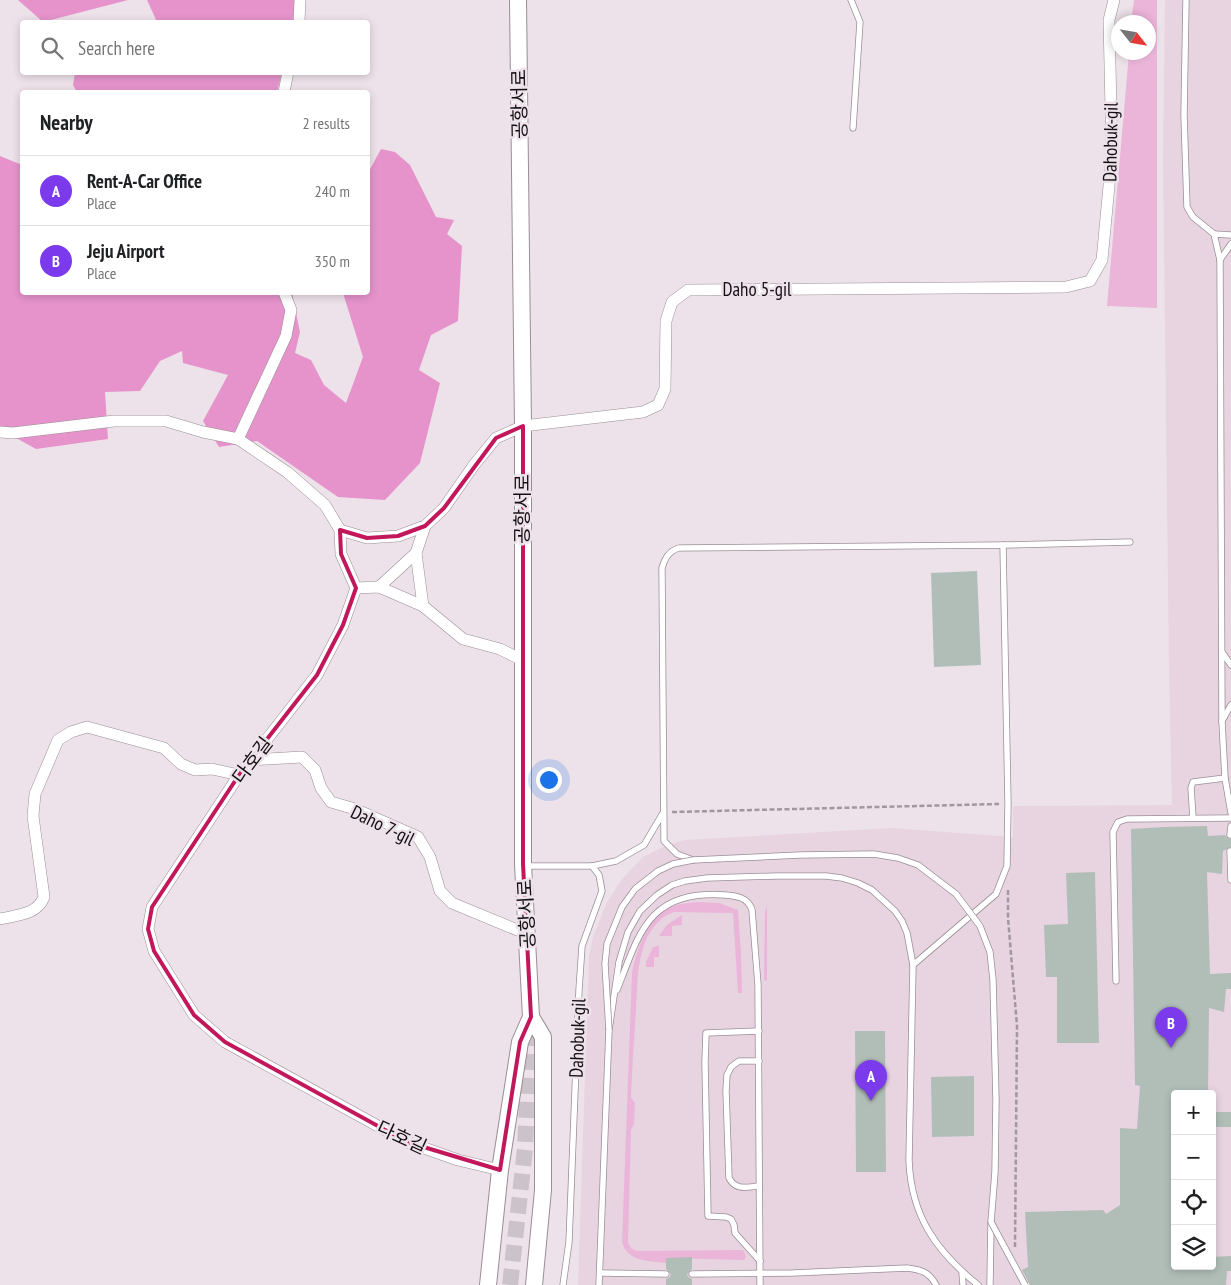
<!DOCTYPE html>
<html lang="en">
<head>
<meta charset="utf-8">
<style>
  :root { --surface:#fff; --page:#f6f6f6; --text:#202124; --muted:#757577; --line:#e0e0e0; --accent:#7c3aed }
  body { margin:0; font-family:"PT Sans Narrow","Noto Sans KR",sans-serif; background:var(--page); color:var(--text) }
  .controls { position:absolute; right:15px; bottom:15px; display:grid; overflow:hidden; border-radius:5px; box-shadow:0 2px 8px #0003 }
  .controls button { width:45px; height:45px; display:grid; place-items:center; padding:0; border:0; border-bottom:1px solid var(--line); background:var(--surface); color:var(--text); font:25px sans-serif }
  .compass { position:absolute; left:1111px; top:15px; width:45px; height:45px; border-radius:50%; background:var(--surface); box-shadow:0 2px 8px #0003; rotate:121deg }
  .you { position:absolute; left:548px; top:779px; width:18px; height:18px; margin:-12px; border:4px solid #fff; border-radius:50%; background:#1a73e8; box-shadow:0 0 0 8px #1a73e833 }
  .badge { display:grid; place-items:center; width:32px; height:32px; border-radius:50%; background:var(--accent); color:#fff; font-size:16px; font-weight:700 }
  .pin { position:absolute; translate:-50% -41px; filter:drop-shadow(0 1px 2px #0008) }
  .pin::after { content:''; position:absolute; top:26px; width:18px; height:15px; background:inherit; clip-path:polygon(0 0,100% 0,50% 100%) }
  .list { margin:0; padding:0; list-style:none }
  h2 { display:flex; justify-content:space-between; align-items:center; height:65px; margin:0; padding:0 20px; font-size:21px }
  h2 small { font-size:16px; font-weight:400; color:var(--muted) }
  .list li { display:grid; grid-template-columns:32px 1fr auto; gap:15px; align-items:center; box-sizing:border-box; height:70px; padding:0 20px; border-top:1px solid var(--line) }
  .list b { display:block; font-size:19px; white-space:nowrap }
  .list p { margin:0; font-size:16px; white-space:nowrap; color:var(--muted) }
  .list em { font-size:16px; font-style:normal; color:var(--muted) }
  .icon { flex:none; width:28px; height:28px; fill:none; stroke:currentColor; stroke-width:2; stroke-linecap:round; stroke-linejoin:round }
  .map { position:relative; flex:none; width:1231px; height:1285px; overflow:hidden }
  .search { position:absolute; background:var(--surface); box-shadow:0 2px 8px #0003; left:20px; top:20px; width:350px; height:55px; display:flex; align-items:center; gap:12px; box-sizing:border-box; padding:0 18px; border-radius:5px; color:var(--muted); font-size:19px }
  .panel { position:absolute; background:var(--surface); box-shadow:0 2px 8px #0003; left:20px; top:90px; width:350px; height:205px; border-radius:5px }
  .map>svg:first-child { display:block }
  .built { fill:#e7d4e0; fill-rule:evenodd }
  .green { fill:#ebb4d9 }
  .forest { fill:#e693cc }
  .building { fill:#b1beb8 }
  .lines { fill:none; stroke-linecap:round; stroke-linejoin:round }
  .secondary-tunnel { stroke:#ccc2c9; stroke-width:16; stroke-dasharray:16 8; stroke-linecap:butt }
  .lane-casing { stroke:#998e95; stroke-width:7 }
  .street-casing { stroke:#998e95; stroke-width:12 }
  .secondary-casing { stroke:#998e95; stroke-width:18 }
  .path { stroke:#a1989e; stroke-width:2.5; stroke-dasharray:5 2.5; stroke-linecap:butt }
  .lane { stroke:#fff; stroke-width:5.5 }
  .street { stroke:#fff; stroke-width:11 }
  .secondary { stroke:#fff; stroke-width:16 }
  .lane-bridge-casing { stroke:#998e95; stroke-width:7; stroke-linecap:butt }
  .lane-bridge { stroke:#fff; stroke-width:5.5 }
  .marked { fill:none; stroke:#c2185b; stroke-width:4; stroke-linejoin:round }
  .labels { text-anchor:middle; dominant-baseline:central; stroke-width:5; stroke-linejoin:round; paint-order:stroke }
  .street-label { font-size:19px; fill:#130f12; stroke:#ede2e9 }
</style>
</head>
<body>
<div class="map">
<svg width="1231" height="1285" viewBox="0 0 1231 1285">
  <rect width="100%" height="100%" fill="#ede2e9"/>
  <path class="built" d="M1165 0H1231V1285H578L589 957 593 937 606 904 622 879 643 857 661 848 684 840 892 828 1013 837V806L1172 805 1169 669 1163 160ZM1175 1094H1212V1266H1175Z"/>
  <g class="green">
    <path d="M1134 0H1157V308L1107 306 1129 53 1148 52V22H1131Z"/>
    <path d="M698 902 719 903 738 910 741 953 742 993H738L733 913 674 912C660 916 649 931 644 945 637 965 637 988 636 1010 634 1039 632 1069 631 1098L635 1103 634 1124 631 1130 628 1243 632 1249 637 1251 743 1250 746 1257 744 1260 666 1258V1263C650 1261 627 1262 622 1242L632 973C637 949 647 918 671 907 679 903 689 903 698 902Z"/>
    <path d="M767 907V981L764 980 765 912Z"/>
    <path d="M682 915V925L672 926V936H659L667 925Z"/>
    <path d="M659 946V957H654V967H646V962L653 947Z"/>
  </g>
  <g class="forest">
    <path d="M18 0H128L43 22Z"/>
    <path d="M147 0H296L295 22H157Z"/>
    <path d="M75 73H282L277 92H77L73 85Z"/>
    <path d="M381 149 395 152 410 165 436 217 454 220 447 234 462 246 458 321 431 335 419 370 440 383 420 463 385 500 338 497 257 441 219 447 203 421 228 375 183 363 182 351 160 361 140 391 105 392 108 439 36 449 0 429V156L22 165V292L292 293 300 332 295 353 311 360 324 385 346 403 363 357 343 293 368 292V173Z"/>
  </g>
  <g class="building">
    <path d="M977 571 981 665 934 667 931 573Z"/>
    <path d="M1207 826 1208 836 1225 835 1227 838 1231 839V847L1223 851 1222 874 1207 872 1210 974 1231 973V989H1226L1224 1012 1209 1008 1208 1094H1175V1266H1212V1257L1231 1256V1271H1227L1226 1285H1030L1022 1270 1028 1267 1025 1212 1103 1210 1106 1214 1120 1205V1128L1137 1129 1140 1086 1135 1085 1131 829 1163 827Z"/>
    <path d="M1095 872 1099 1043H1057V977H1046L1044 925 1068 924 1066 873Z"/>
    <path d="M855 1031H885L886 1172H856Z"/>
    <path d="M974 1076V1136L932 1137 931 1077Z"/>
    <rect x="1212" y="1112" width="19" height="15"/>
    <path d="M692 1257V1269L687 1274 688 1277 692 1279V1285H666V1279L670 1277 671 1274 666 1269V1258Z"/>
  </g>
  <g class="lines">
    <path class="secondary-tunnel" d="M510 1285 525 1149 531 1017"/>
    <g class="lane-casing">
      <g id="lane">
        <path d="M851 0 860 22 853 128"/>
        <path d="M1186 0 1184 115 1187 207 1193 217 1214 234"/>
        <path d="M1231 235 1214 234 1220 260 1222 722 1225 778 1231 813"/>
        <path d="M1220 260 1231 244"/>
        <path d="M1003 545 1130 542"/>
        <path d="M1222 652 1231 665"/>
        <path d="M1222 721 1231 705"/>
        <path d="M1193 818 1191 788 1193 782 1225 778"/>
        <path d="M1230 835 1231 826"/>
        <path d="M1230 851 1231 880"/>
        <path d="M693 860 677 854 664 841 662 568C665 558 669 551 679 548L1003 545 1008 803 1007 866 996 894 913 965"/>
        <path d="M525 866H592L599 875 602 891 582 946 579 990 569 1242 563 1285"/>
        <path d="M592 866 616 861 644 845 663 813"/>
        <path d="M1116 981 1113 832 1118 822 1127 819 1231 818"/>
        <path d="M617 990C640 931 649 890 725 895 736 896 748 897 752 910L758 985 760 1285"/>
        <path d="M759 1031 706 1033 705 1062 708 1216 726 1217 731 1219 734 1225 735 1233 760 1261"/>
        <path d="M759 1061H739L731 1067 727 1075 726 1091 729 1178C736 1191 747 1187 759 1186"/>
        <path d="M962 1272 963 1285"/>
        <path d="M600 1273 666 1274"/>
        <path d="M692 1274 793 1273 907 1268C922 1270 929 1272 936 1285"/>
        <path d="M599 1285 609 1030 619 962 628 932 640 911 657 895 672 885 685 881 707 878 776 876H826L842 878 858 883 872 890 895 911 902 921 907 933 913 965 909 1160C911 1216 936 1251 978 1285"/>
        <path d="M990 1285 991 1222"/>
      </g>
    </g>
    <g class="street-casing">
      <g id="street">
        <path d="M299 22 300 0"/>
        <path d="M284 92 288 72"/>
        <path d="M0 432 13 433 114 421H166L203 432 238 439 287 472 325 505 340 530 341 554 356 588 343 625 317 675 239 775 152 907 148 929 154 951 194 1015 225 1042 407 1142 458 1160 500 1170"/>
        <path d="M238 439 286 336 291 310 284 292"/>
        <path d="M340 530 367 538 398 536 425 526 444 508 474 465 496 438 523 426 643 412 658 405 665 389 666 321 672 302 688 290 1066 287 1090 281 1102 260 1112 154 1109 20 1114 0"/>
        <path d="M379 587 416 553"/>
        <path d="M356 588 379 587 423 606 463 639 500 649 522 660"/>
        <path d="M423 606 416 553 425 526"/>
        <path d="M251 760 302 757 315 770 321 788 331 802 355 809 418 837 430 857 440 891 452 903 527 934"/>
        <path d="M0 919C17 915 37 915 44 897L33 816 35 794 58 740 71 732 87 727 164 748 181 764 195 770 212 769 239 775"/>
      </g>
    </g>
    <g class="secondary-casing">
      <g id="secondary">
        <path d="M531 1017 543 1037V1190L534 1285"/>
        <path d="M488 1285 500 1170 520 1042 531 1017 523 864V426L518 0"/>
      </g>
    </g>
    <g class="path">
      <path d="M672 812 999 804"/>
      <path d="M1008 890V918L1017 1026 1015 1247"/>
    </g>
    <use href="#lane" class="lane"/>
    <use href="#street" class="street"/>
    <use href="#secondary" class="secondary"/>
    <g class="lane-bridge-casing">
      <path id="lane-bridge" d="M609 1030 605 964 607 944 622 907 635 889 658 871 673 864 693 860 800 855 874 854 898 858 918 865 956 894 980 926 990 952 993 980 996 1100 995 1172 991 1222 1025 1285"/>
    </g>
    <use href="#lane-bridge" class="lane-bridge"/>
  </g>
  <path class="marked" d="M523 426V864L531 1017 520 1042 500 1170 407 1142 225 1042 194 1015 154 951 148 929 152 907 239 775 317 675 343 625 356 588 341 554 340 530 367 538 398 536 425 526 444 508 496 438Z"/>
  <g class="labels">
    <g class="street-label">
      <text transform="translate(519 104) rotate(-91)">공항서로</text>
      <text transform="translate(1110 142) rotate(-89)">Dahobuk-gil</text>
      <text x="757" y="289">Daho 5-gil</text>
      <text transform="translate(522 509) rotate(-90)">공항서로</text>
      <text transform="translate(252 760) rotate(-53)">다호길</text>
      <text transform="translate(383 825) rotate(26)">Daho 7-gil</text>
      <text transform="translate(526 914) rotate(-93)">공항서로</text>
      <text transform="translate(577 1038) rotate(-88)">Dahobuk-gil</text>
      <text transform="translate(402 1137) rotate(25)">다호길</text>
    </g>
  </g>
</svg>
<div class="controls">
<button>+</button>
<button>−</button>
<button><svg class="icon" aria-label="locate" viewBox="0 0 24 24"><circle cx="12" cy="12" r="6"/><path d="M12 2v4M12 18v4M2 12h4M18 12h4"/></svg></button>
<button><svg class="icon" aria-label="layers" viewBox="0 0 24 24"><path d="M12 4l9 5-9 5-9-5zM3 14l9 5 9-5"/></svg></button>
</div>
<svg class="compass" viewBox="-18 -18 36 36"><path d="M0-13l5 13h-10z" fill="#e53935"/><path d="M0 13l5-13h-10z" fill="#757577"/></svg>
<div class="you"></div>
<div class="pin badge" style="left:871px;top:1101px">A</div>
<div class="pin badge" style="left:1171px;top:1048px">B</div>
<div class="search"><svg class="icon" aria-label="search" viewBox="0 0 24 24"><circle cx="10" cy="10" r="6"/><path d="M15 15l6 6"/></svg>Search here</div>
<section class="panel">
<h2>Nearby<small>2 results</small></h2>
<ul class="list">
<li><span class="badge">A</span><div><b>Rent-A-Car Office</b><p>Place</p></div><em>240 m</em></li>
<li><span class="badge">B</span><div><b>Jeju Airport</b><p>Place</p></div><em>350 m</em></li>
</ul>
</section>
</div>
</body>
</html>
